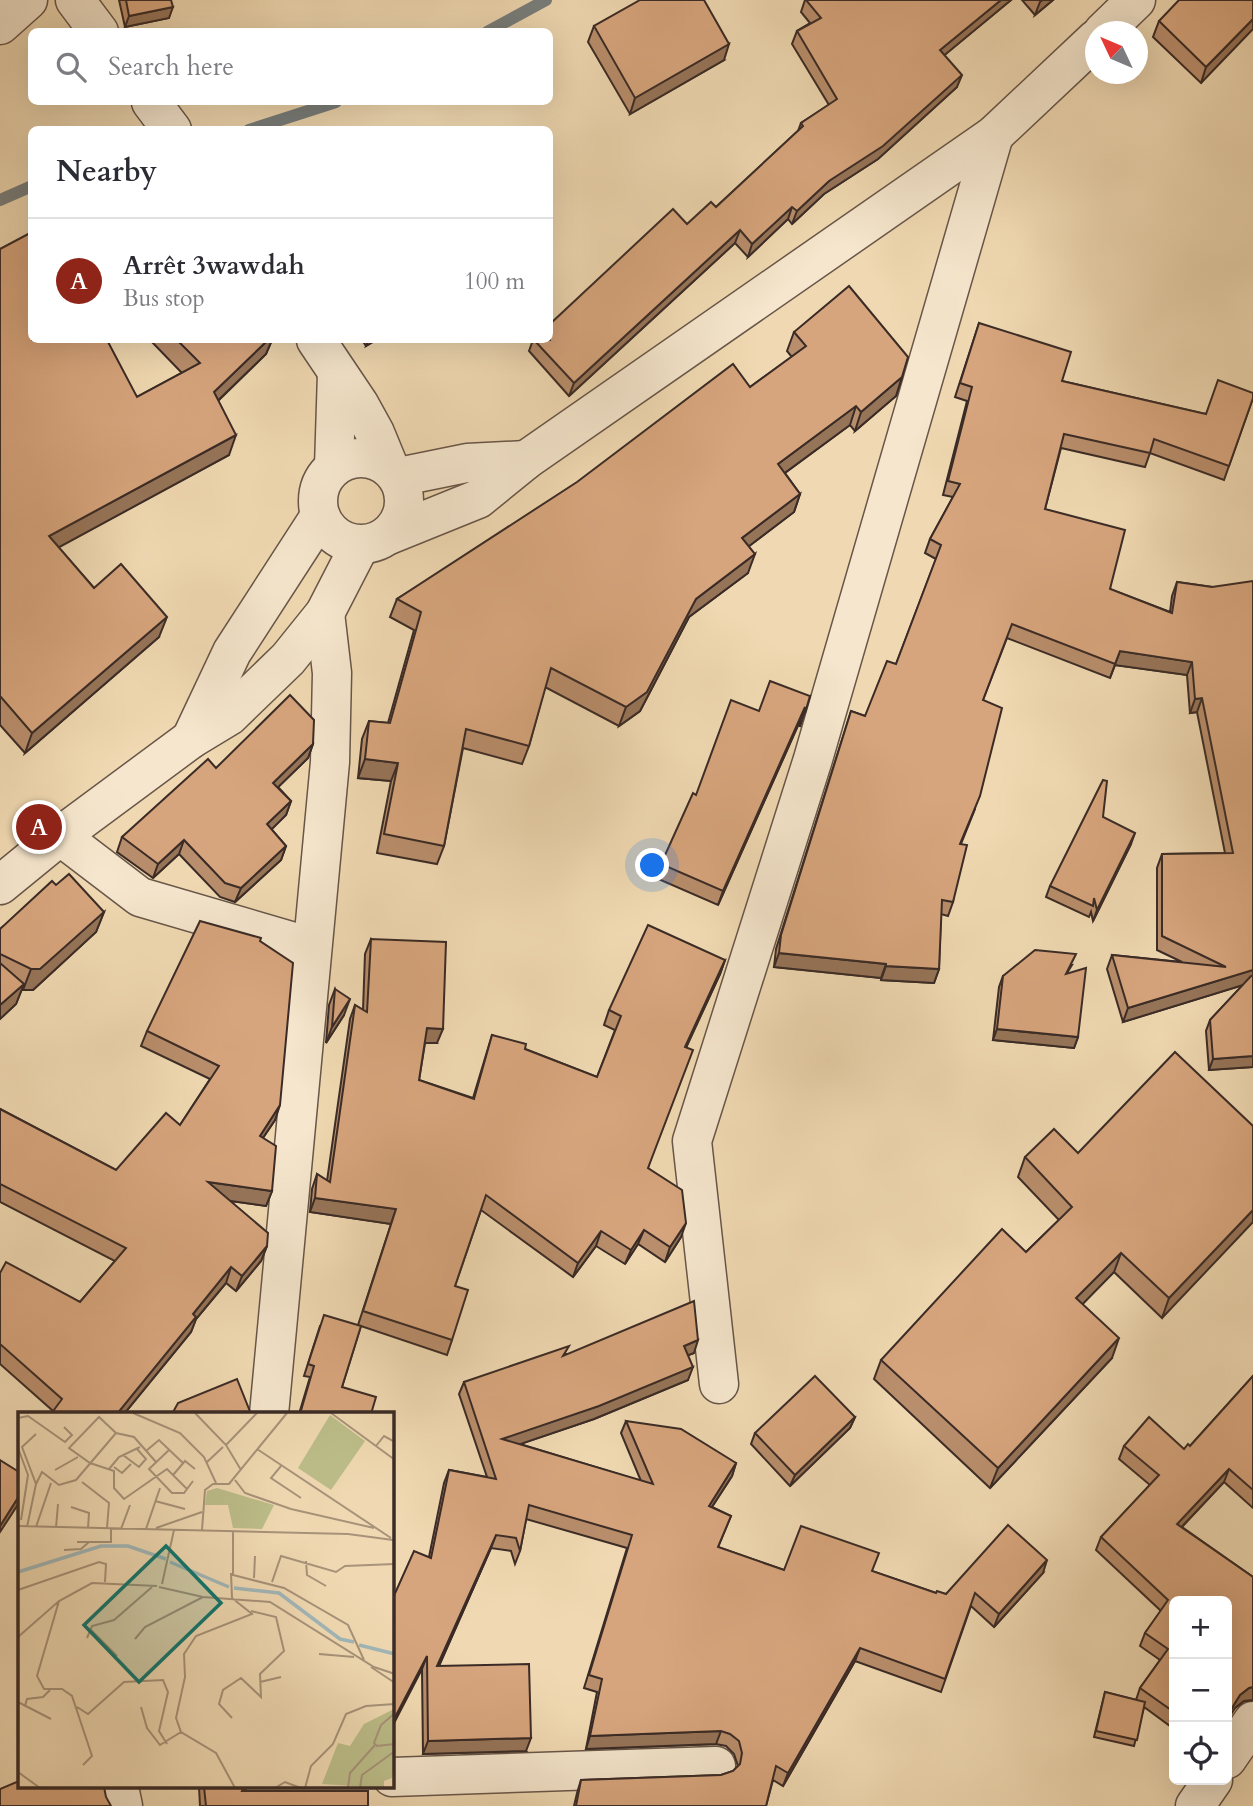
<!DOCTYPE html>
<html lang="en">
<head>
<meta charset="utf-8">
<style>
  :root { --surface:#fff; --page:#f7f7f7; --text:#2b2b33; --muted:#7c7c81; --line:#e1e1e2; --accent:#8f2418 }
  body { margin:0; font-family:Cardo,serif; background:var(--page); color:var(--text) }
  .controls { position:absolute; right:21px; bottom:21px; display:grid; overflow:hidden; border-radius:10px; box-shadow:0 7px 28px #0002 }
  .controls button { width:63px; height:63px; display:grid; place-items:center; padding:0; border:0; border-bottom:2px solid var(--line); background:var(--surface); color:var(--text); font:35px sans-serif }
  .compass { position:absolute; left:1085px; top:21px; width:63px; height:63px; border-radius:50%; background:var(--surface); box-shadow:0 7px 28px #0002; rotate:314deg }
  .you { position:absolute; left:653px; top:866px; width:24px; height:24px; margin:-18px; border:5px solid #fff; border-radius:50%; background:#1a73e8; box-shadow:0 0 0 10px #1a73e833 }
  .badge { display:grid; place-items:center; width:46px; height:46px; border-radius:50%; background:var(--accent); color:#fff; font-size:23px; font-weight:700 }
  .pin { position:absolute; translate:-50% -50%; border:4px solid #fff; box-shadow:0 2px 7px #0006 }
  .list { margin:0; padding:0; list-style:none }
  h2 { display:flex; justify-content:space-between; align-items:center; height:91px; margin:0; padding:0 28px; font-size:30px }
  h2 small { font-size:23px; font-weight:400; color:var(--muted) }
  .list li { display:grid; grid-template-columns:46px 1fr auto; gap:21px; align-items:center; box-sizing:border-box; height:126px; padding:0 28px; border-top:2px solid var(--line) }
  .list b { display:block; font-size:26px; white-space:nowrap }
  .list p { margin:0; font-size:23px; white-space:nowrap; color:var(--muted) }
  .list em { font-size:23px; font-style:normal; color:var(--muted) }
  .icon { flex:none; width:38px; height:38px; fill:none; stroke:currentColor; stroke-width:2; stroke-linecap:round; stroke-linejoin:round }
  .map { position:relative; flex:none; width:1253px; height:1806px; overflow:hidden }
  .search { position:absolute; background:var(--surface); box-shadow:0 7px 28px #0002; left:28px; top:28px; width:525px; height:77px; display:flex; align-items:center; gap:18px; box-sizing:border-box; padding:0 24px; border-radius:10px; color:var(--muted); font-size:26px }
  .panel { position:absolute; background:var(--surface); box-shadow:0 7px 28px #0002; left:28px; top:126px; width:525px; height:217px; border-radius:10px }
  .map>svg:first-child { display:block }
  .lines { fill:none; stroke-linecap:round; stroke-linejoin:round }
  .stream { stroke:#787f7e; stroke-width:12 }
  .minor-casing { stroke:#685649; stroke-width:41 }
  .minor { stroke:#f5e6cd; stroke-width:38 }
  .wall { fill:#b98e6c; stroke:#3a2b26; stroke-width:2 }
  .shaded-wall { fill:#967458; stroke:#3a2b26; stroke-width:2 }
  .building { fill:#d7a57d; stroke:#3a2b26; stroke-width:2 }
  .inset-river { fill:none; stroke:#a1b7b9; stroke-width:3.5 }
  .inset-road { fill:none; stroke:#a7937a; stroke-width:2 }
  .view { fill:#0f766e; fill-opacity:0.15; stroke:#0f766e; stroke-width:3.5 }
  .inset-edge { fill:none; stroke:#3a2b26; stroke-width:3.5 }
</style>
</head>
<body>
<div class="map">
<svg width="1253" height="1806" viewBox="0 0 1253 1806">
  <rect width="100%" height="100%" fill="#f0d9b2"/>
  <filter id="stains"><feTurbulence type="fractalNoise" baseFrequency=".00286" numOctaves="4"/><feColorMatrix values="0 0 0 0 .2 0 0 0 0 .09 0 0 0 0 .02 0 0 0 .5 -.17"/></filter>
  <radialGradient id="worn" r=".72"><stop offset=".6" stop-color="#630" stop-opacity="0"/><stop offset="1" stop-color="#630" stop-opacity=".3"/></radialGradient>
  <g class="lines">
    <g class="stream">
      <path d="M487 32 546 0"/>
      <path d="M249 130 336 102"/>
      <path d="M0 200 32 186"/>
    </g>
    <g class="minor-casing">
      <g id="minor">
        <path d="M75 0 99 32"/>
        <path d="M0 25 28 0"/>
        <path d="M1103 32 1136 0"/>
        <path d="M151 102 172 130"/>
        <path d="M316 340 359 404 375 433 389 467"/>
        <circle cx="361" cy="501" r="43"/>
        <path d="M334 467 337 373"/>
        <path d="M398 477 467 463 526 460"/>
        <path d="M389 535 478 499 526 460 994 135 1096 39"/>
        <path d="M191 739 232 652 320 516"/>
        <path d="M60 836 140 897 311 947"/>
        <path d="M0 885 60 836 191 739 229 716 288 659 325 613 360 545"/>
        <path d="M719 1384 692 1141 813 759 994 135"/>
        <path d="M269 1414 330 762 332 673 325 613"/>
        <path d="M1227 1759 1253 1721"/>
        <path d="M392 1777 716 1766"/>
        <path d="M119 1787 123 1806"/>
        <path d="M1195 1806 1213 1780"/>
      </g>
    </g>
    <use href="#minor" class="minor"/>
  </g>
  <g class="wall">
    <path d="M119 0H171L169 18 125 27Z"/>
    <path d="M805 0H1011L944 55 957 87 878 159 824 194 792 224 788 219 748 257 735 243 569 396 529 351 533 340H550L687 224 716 207 798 131 801 123 829 105 792 44 797 31 810 23 801 12Z"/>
    <path d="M1022 0H1053L1035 15Z"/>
    <path d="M1253 0 1201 83 1153 37 1159 21Z"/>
    <path d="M594 26 724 60 630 114 588 42Z"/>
    <path d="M0 249 137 397 182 373 150 340H272L266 354 218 401 229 455 58 547 94 588 159 637 25 753 0 725Z"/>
    <path d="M979 323 1062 381 1205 414 1253 398 1224 480 1150 453 1145 467 1061 448 1045 509 1110 589 1170 612 1172 596 1177 582 1212 587 1253 1067 1209 1070 1206 1031 1210 1020 1243 985 1123 1022 1107 969 1112 955 1182 962 1157 950V868L1162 854 1225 853 1197 712 1190 713 1187 675 1115 665 1110 678 1007 638 983 700 975 809 961 844 953 902 948 916 941 914 939 969 934 983 881 980V978L774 967 776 949 851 711 865 716 896 664 936 559 925 553 930 539 953 497 943 495 967 401 955 397Z"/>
    <path d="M794 332 902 377 896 396 855 431 850 425 785 473 800 494 794 512 749 546 748 573 689 617 640 711 619 726 545 687 529 746 522 764 463 748 444 846 437 864 377 853 391 781 358 778 362 739 369 721 388 723 414 630 390 617 397 599 750 387 792 357 787 351Z"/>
    <path d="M362 340H376L366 346Z"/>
    <path d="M810 696 800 727V721L718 905 656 878 661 864 696 795 759 711Z"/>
    <path d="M313 744 308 758 278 787 291 801 286 815 271 829 286 846 281 860 235 902 220 897 179 854 153 878 117 852 122 837 216 768Z"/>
    <path d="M1103 817 1131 844 1093 921 1091 912 1089 917 1046 897 1050 886Z"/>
    <path d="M56 885 104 912 96 932 33 990 22 989 16 1004 0 1019V929Z"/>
    <path d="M371 939 437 1043H425L419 1080 473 1098 492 1035 525 1049 597 1077 615 1030 604 1025 609 1010 725 960 720 974 686 1047 648 1168 681 1237 665 1262 638 1244 625 1264 596 1246 573 1277 481 1210 455 1286 452 1340 447 1355 361 1326 342 1387 371 1414H299L310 1377 304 1376 320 1326 358 1325 391 1224 310 1212 312 1189 317 1174 327 1181 350 1019 355 1005 363 1010 365 954Z"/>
    <path d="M260 941 275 1120 263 1138 272 1191 266 1206 231 1201 267 1246 261 1261 236 1291 226 1283 196 1319 191 1332 124 1414H51L53 1411 0 1364V1273L80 1302 115 1261 0 1202V1109L116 1170 180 1125 210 1079 141 1046 147 1031Z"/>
    <path d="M1072 965 1067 973 1078 1037 1074 1048 993 1040 999 987 1003 976Z"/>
    <path d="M335 989 344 1015 326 1043 329 1005Z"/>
    <path d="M1253 1126 1162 1318 1114 1272 1082 1304 1112 1358 990 1488 874 1379 881 1360 1026 1252 1059 1220 1018 1177 1025 1157 1078 1153Z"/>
    <path d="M694 1353 688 1355V1380L594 1419 520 1444 641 1481 621 1433 626 1421 736 1463 732 1476 712 1507 731 1516 718 1547 784 1570 872 1571 936 1593 946 1594 1043 1573 994 1627 971 1606 941 1692 855 1661 783 1786 773 1780 766 1806H574L577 1793 581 1780 721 1775 733 1771 738 1766 734 1754 726 1746 716 1744 586 1749 597 1692 584 1688 627 1548 526 1519 520 1551 515 1564 511 1551 491 1548 439 1666 526 1751 423 1754 422 1669 429 1557 444 1483 449 1470 487 1477 459 1394 464 1382 566 1354Z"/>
    <path d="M1253 1376V1508L1224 1482 1182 1527 1253 1577V1700L1244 1701 1235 1708 1174 1601V1729L1144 1707 1134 1746 1094 1737 1105 1692 1136 1700 1140 1688 1160 1660 1140 1646 1145 1633 1161 1611 1096 1550 1101 1537 1150 1485 1119 1459 1124 1446 1184 1449 1190 1446Z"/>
    <path d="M855 1417 850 1428 790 1486 751 1444 755 1433Z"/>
    <path d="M199 1787H247L245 1791 368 1806H200Z"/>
  </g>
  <g class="shaded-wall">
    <path d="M1001 0H1011L935 63 940 50Z"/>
    <path d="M1043 0H1053L1035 15 1040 2Z"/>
    <path d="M173 7 169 18 125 27 129 16Z"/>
    <path d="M1253 19V29L1201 83 1206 67Z"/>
    <path d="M729 44 724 60 630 114 635 98Z"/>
    <path d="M962 75 957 87 878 159 824 194 792 224 797 211 829 181Z"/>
    <path d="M792 207 788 219 748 257 752 244Z"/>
    <path d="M740 230 735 243 569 396 574 383Z"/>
    <path d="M268 340H272L266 354 206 412 214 392Z"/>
    <path d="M368 340H376L366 346Z"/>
    <path d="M902 377 896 396 855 431 861 412Z"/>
    <path d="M856 406 850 425 771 483 778 464Z"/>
    <path d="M236 435 229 455 41 557 49 536Z"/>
    <path d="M800 494 794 512 736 556 742 538Z"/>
    <path d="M755 554 748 573 689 617 640 711 619 726 626 707 696 599Z"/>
    <path d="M167 617 159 637 25 753 32 733Z"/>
    <path d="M1120 651 1192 662 1187 675 1115 665 1110 678Z"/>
    <path d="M1202 698 1197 712 1190 713 1195 699Z"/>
    <path d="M805 707 800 721 718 905 723 891Z"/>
    <path d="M313 744 308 758 268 797 273 783Z"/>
    <path d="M365 759 398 763 391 781 358 778Z"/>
    <path d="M291 801 286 815 262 839 267 824Z"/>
    <path d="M1135 833 1131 844 1093 921 1097 910Z"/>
    <path d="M184 840 179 854 153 878 158 864Z"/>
    <path d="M286 846 281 860 235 902 241 888Z"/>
    <path d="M104 912 96 932 33 990H23L31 969Z"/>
    <path d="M779 953 886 964 881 978 774 967Z"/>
    <path d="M725 960 720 974 680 1061 685 1047Z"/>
    <path d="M886 966 939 969 934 983 881 980Z"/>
    <path d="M1253 970V982L1123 1022 1128 1008Z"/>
    <path d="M24 984 16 1004 0 1019V1005Z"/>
    <path d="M350 999 344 1015 326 1043 332 1027Z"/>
    <path d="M427 1028 443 1029 437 1043H421Z"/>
    <path d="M997 1029 1078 1037 1074 1048 993 1040Z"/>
    <path d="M1253 1056V1067L1209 1070 1213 1059Z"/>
    <path d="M280 1105 275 1120 254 1151 260 1136Z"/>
    <path d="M208 1182 272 1191 266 1206 202 1197Z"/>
    <path d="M315 1198 396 1209 391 1224 310 1212Z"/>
    <path d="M1253 1210V1222L1162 1318 1169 1298Z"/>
    <path d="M686 1223 681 1237 665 1262 670 1247Z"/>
    <path d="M644 1230 638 1244 625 1264 631 1250Z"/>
    <path d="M601 1231 596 1246 573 1277 578 1263Z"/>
    <path d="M267 1246 261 1261 236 1291 242 1276Z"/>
    <path d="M1121 1253 1114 1272 1069 1318 1076 1298Z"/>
    <path d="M231 1267 226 1283 196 1319 191 1332 124 1414H117L193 1314Z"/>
    <path d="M1119 1338 1112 1358 990 1488 998 1468Z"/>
    <path d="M698 1340 694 1353 679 1359 684 1346Z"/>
    <path d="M693 1367 688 1380 594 1419 497 1452 502 1439Z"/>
    <path d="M855 1417 850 1428 790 1486 795 1475Z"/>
    <path d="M736 1463 732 1476 704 1519 709 1506Z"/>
    <path d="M1229 1469 1224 1482 1172 1537 1177 1524Z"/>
    <path d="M19 1496V1503L0 1532V1526Z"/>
    <path d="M496 1535 491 1548 433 1679 437 1666Z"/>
    <path d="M1047 1560 1043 1573 994 1627 999 1614Z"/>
    <path d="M860 1648 855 1661 783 1786 788 1773Z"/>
    <path d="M427 1656 422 1669 392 1727V1723Z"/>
    <path d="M1253 1687V1700L1244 1701 1235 1708 1227 1721V1716L1240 1695 1249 1688Z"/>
    <path d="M721 1731 716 1744 586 1749 590 1736Z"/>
    <path d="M531 1738 526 1751 423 1754 428 1741Z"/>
  </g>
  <g class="building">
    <path d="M126 0H171L173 7 129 16Z"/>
    <path d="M640 0H704L729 44 635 98 594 26Z"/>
    <path d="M806 0H1001L940 50 962 75 883 146 829 181 797 211 792 207 752 244 740 230 574 383 534 340H550V324L673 209 687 224 711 202 716 207 803 126 801 123 837 99 797 31 821 18Z"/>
    <path d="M1179 0H1253V19L1206 67 1159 21Z"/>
    <path d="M32 232V340H107L137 397 200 363 177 340H268L214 392 236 435 49 536 94 588 121 564 167 617 32 733 0 696V249Z"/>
    <path d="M849 286 908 357 902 377 861 412 856 406 778 464 800 494 742 538 755 554 696 599 647 692 626 707 551 668 529 746 466 729 444 846 384 834 398 763 365 759 369 721 390 723 421 612 397 599 577 482 733 364 750 387 806 346 794 332Z"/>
    <path d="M979 323 1071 352 1062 381 1206 414 1218 380 1253 393V398L1229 466 1154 439 1150 453 1064 434 1045 509 1125 530 1110 589 1172 613 1177 582 1212 587 1253 581V970L1128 1008 1112 955 1226 967 1162 936V854L1233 853 1202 698 1195 699 1192 662 1120 651 1115 664 1012 624 983 700 1002 708 980 796 960 844 967 845 953 902 942 900 939 969 886 966V964L779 953 781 935 851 711 865 716 887 661 896 664 941 545 930 539 960 484 948 481 972 387 960 383Z"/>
    <path d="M770 681 810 696 805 713V707L723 891 661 864 693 793 696 795 731 700 759 711Z"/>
    <path d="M290 695 314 720 313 744 273 783 291 801 267 824 286 846 241 888 225 883 184 840 158 864 122 837 208 759 216 768Z"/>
    <path d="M1103 780 1107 781 1103 817 1135 833 1097 910 1094 898 1093 906 1050 886Z"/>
    <path d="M69 874 104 912 40 969H31L0 954V929L52 881 56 885Z"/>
    <path d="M200 921 261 938 260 941 293 963 280 1105 260 1136 276 1146 272 1191 208 1182 268 1233 267 1246 242 1276 231 1267 193 1314 196 1317 117 1414H51L62 1399 0 1344V1273L6 1262 80 1302 126 1248 0 1184V1109L116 1170 166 1113 180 1125 219 1066 147 1031Z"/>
    <path d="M648 925 725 960 685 1047 693 1050 648 1168 682 1190 686 1223 670 1247 644 1230 631 1250 601 1231 578 1263 486 1195 455 1286 468 1290 452 1340 363 1311 396 1209 315 1198 317 1174 330 1182 355 1005 367 1012 371 939 446 942 443 1029 427 1028 419 1080 474 1099 492 1035 526 1044 525 1049 597 1077 621 1016 609 1010Z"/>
    <path d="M1035 950 1076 954 1066 974 1086 968 1078 1037 997 1029 1003 976Z"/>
    <path d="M0 963 24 984 0 1005Z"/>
    <path d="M1251 976H1253V1056L1213 1059 1210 1020Z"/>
    <path d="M335 989 350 999 332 1027Z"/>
    <path d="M1175 1052 1253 1126V1210L1169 1298 1121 1253 1076 1298 1119 1338 998 1468 881 1360 1002 1229 1026 1252 1072 1207 1025 1157 1054 1129 1078 1153Z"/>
    <path d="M694 1301 698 1340 684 1346 693 1367 599 1406 502 1439 653 1484 626 1421 681 1429 736 1463 709 1506 731 1516 718 1547 784 1570 801 1526 879 1553 872 1571 936 1593 937 1591 946 1594 1008 1525 1047 1560 999 1614 975 1593 945 1679 860 1648 788 1773 776 1766 766 1806H576L581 1780 721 1775 733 1771 740 1764 742 1753 739 1741 730 1734 721 1731 590 1736 602 1679 589 1675 632 1535 529 1505 520 1551 516 1538 496 1535 437 1666 529 1664 531 1738 428 1741 427 1656 392 1723V1600L414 1551 431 1558 449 1470 496 1479 464 1382 569 1346 563 1356Z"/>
    <path d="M324 1315 361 1326 342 1387 376 1397 371 1414H300L314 1366 308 1364Z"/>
    <path d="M815 1376 855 1417 795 1475 755 1433Z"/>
    <path d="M1253 1376V1490L1229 1469 1177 1524 1253 1577V1687L1249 1688 1240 1695 1227 1716V1601H1174V1712L1140 1688 1168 1649 1145 1633 1168 1600 1101 1537 1159 1475 1124 1446 1149 1417 1184 1449 1188 1444 1190 1446Z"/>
    <path d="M237 1379 251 1414H172L178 1403Z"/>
    <path d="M0 1460 19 1472V1496L0 1526Z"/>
    <path d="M1105 1692 1145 1702 1137 1740 1096 1731Z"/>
    <path d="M19 1781V1787H104L106 1797 111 1806H0V1789Z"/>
    <path d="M204 1787H244L242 1791H368V1806H206Z"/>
  </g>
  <g transform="translate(18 1412)">
    <rect width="376" height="376" fill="#f0d9b2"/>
    <path d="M312 3 347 29 313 78 280 56Z" fill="#bcbe8a"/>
    <path d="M376 297V351L374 366 366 369V376L304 372 320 331 332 334 346 312Z" fill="#bcbe8a"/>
    <path d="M199 76 256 93 244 117 215 116 210 93H187L189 79Z" fill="#bcbe8a"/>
    <path class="inset-river" d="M152 150 211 175M0 160 83 134H110L148 147M216 176 261 181 322 227 336 230M341 233 377 242"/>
    <path class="inset-road" d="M115 1 162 21 186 45 198 71M177 1 208 33 223 58M313 1 377 48M0 6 10 4 47 30 54 23 46 15M208 33 239 1M358 34 366 24 377 30M0 36 10 63 3 108M239 37 373 126M151 38 131 57 154 81H166L175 69M128 39 141 28 165 51M105 43 121 55 128 47 119 37M138 50 116 25 98 21 81 5 51 36 72 51 96 59V76L106 87 149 57 169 77M189 50 205 35M263 54 253 66 283 86M96 55 104 61 113 52M91 57 101 45 122 35M37 58 60 45M155 63 167 49 177 57M217 68 227 81 273 97 356 116M64 70 91 91 89 116M18 72 24 60 41 73 58 68 98 21M137 89 167 97M53 95 71 101 70 116M0 114 330 122 375 128M9 115 18 72 4 35 18 22M18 115 33 71M38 116 40 92M138 116 184 100M103 117 112 93M128 117 142 76M184 118 187 78 195 72H211L269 1M215 119V163L266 176 330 213 346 248M59 130H93V117M46 138 63 137 71 130M288 149 289 163 308 174M213 161 214 186M236 166 237 144M254 170 263 144 318 160 327 154 377 152M144 172 156 118M141 175 185 185 252 190 356 255 377 262M0 178 81 150 88 152 87 170M214 186 234 202 178 224 166 242 167 265 158 306 163 320 198 341 217 376M41 189 19 264 26 277H44L54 284 74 344 65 353M72 217 99 244M0 225 41 189 74 171 139 174M69 226 74 214 96 208 134 175M117 227 127 215 185 185M301 242 336 245M353 255 377 271M242 270 263 265M0 290 33 307M7 294 9 287 25 285 32 278M59 295 70 302 106 270 145 268 150 280 141 319 149 332M123 295 129 316 142 333 163 320M377 301 363 313 356 331 359 334 377 332M214 306 201 292 205 278 223 266 243 285 242 262 266 239 258 205 233 199M0 360 22 376M257 376 267 370 283 376M287 376 293 354 315 332 328 302 348 294 377 292M330 376 332 361 357 333M342 376 344 363 377 339"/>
    <path class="view" d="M148 134 203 191 121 270 66 213Z"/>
    <rect width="376" height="376" class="inset-edge"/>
  </g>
  <rect width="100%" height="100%" filter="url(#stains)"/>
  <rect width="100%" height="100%" fill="url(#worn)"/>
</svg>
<div class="controls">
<button>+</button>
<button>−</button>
<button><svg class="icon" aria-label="locate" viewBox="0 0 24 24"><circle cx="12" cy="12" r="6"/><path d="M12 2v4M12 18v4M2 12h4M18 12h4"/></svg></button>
</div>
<svg class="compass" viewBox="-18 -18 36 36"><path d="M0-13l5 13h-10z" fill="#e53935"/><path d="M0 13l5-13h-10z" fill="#7c7c81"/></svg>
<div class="you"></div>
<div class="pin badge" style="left:39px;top:827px">A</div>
<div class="search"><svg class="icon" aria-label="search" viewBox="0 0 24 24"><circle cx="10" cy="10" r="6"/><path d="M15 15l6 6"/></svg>Search here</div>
<section class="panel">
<h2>Nearby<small></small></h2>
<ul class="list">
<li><span class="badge">A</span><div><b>Arrêt 3wawdah</b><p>Bus stop</p></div><em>100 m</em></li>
</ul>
</section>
</div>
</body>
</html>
